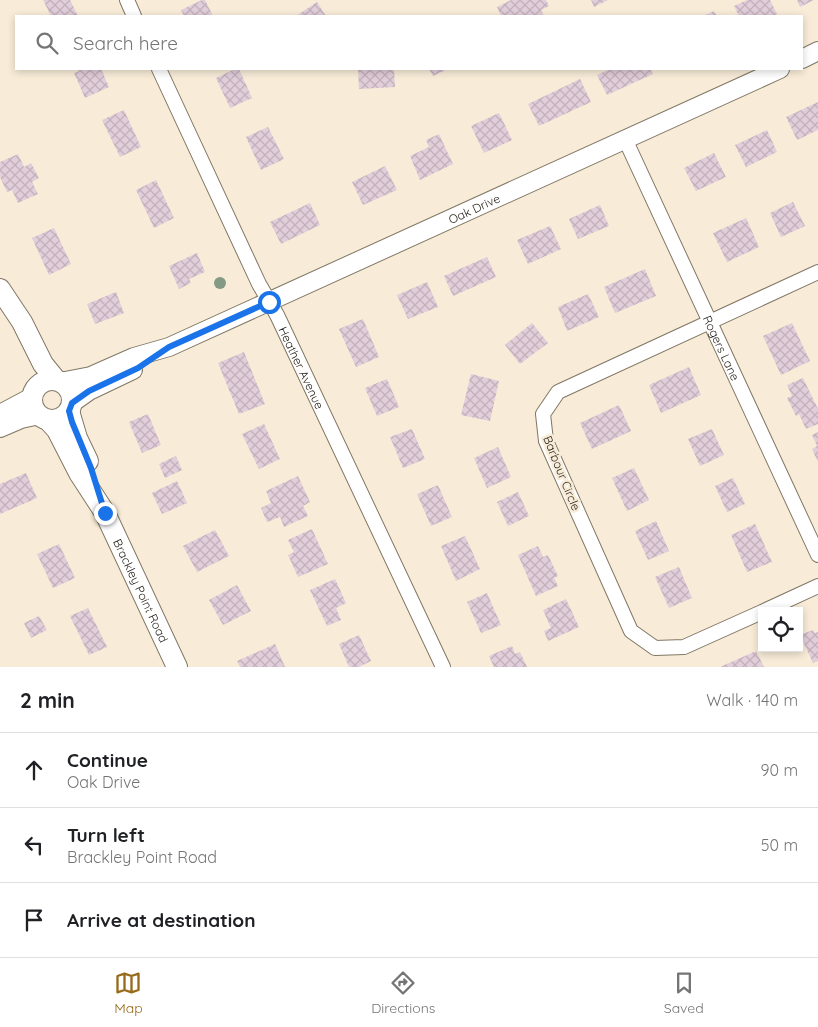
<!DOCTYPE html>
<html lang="en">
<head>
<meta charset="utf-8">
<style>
  :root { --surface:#fff; --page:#f6f6f6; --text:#202124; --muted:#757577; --line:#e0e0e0; --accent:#976b19 }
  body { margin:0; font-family:Quicksand,sans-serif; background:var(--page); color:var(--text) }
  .controls { position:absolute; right:15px; bottom:15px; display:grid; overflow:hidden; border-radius:0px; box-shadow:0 2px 8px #0003 }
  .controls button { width:45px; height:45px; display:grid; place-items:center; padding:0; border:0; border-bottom:1px solid var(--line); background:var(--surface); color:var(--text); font:25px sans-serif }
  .stop { position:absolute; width:15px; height:15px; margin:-11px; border:4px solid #1a73e8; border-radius:50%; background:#fff }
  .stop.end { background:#1a73e8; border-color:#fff; box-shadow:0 1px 5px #0008 }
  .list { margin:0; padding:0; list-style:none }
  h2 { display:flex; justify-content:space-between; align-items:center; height:65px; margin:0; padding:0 20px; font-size:21px }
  h2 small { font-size:16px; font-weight:400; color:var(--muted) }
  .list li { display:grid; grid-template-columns:32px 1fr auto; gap:15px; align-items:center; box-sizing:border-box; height:75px; padding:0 20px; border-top:1px solid var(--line) }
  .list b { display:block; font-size:19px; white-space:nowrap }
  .list p { margin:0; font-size:16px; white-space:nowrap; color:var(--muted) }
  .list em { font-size:16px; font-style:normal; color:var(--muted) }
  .icon { flex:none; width:28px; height:28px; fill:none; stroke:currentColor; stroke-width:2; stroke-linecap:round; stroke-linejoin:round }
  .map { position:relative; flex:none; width:818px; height:667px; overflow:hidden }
  .search { position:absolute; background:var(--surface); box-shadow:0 2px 8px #0003; left:15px; right:15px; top:15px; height:55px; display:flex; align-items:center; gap:12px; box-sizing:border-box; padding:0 18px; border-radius:0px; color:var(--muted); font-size:19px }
  .sheet { height:290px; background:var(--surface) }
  nav { display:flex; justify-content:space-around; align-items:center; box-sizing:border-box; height:70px; border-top:1px solid var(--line); background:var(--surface); font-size:14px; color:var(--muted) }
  nav a { display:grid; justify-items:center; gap:2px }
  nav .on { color:var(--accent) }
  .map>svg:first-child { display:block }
  .building { fill:url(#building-cross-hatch) }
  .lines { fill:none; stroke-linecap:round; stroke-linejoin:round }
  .minor-casing { stroke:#817765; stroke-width:16 }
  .tertiary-casing { stroke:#817765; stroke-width:20 }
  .secondary-casing { stroke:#817765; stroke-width:22 }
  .minor { stroke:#fff; stroke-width:14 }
  .tertiary { stroke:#fff; stroke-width:18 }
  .secondary { stroke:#fff; stroke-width:20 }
  .tree { fill:#839b84 }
  .route { stroke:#1a73e8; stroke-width:6 }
  .labels { text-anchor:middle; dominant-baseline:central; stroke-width:5; stroke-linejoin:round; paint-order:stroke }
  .street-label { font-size:12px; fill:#27231b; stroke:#f8ecd8 }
</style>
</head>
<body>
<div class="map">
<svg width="818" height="667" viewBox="0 0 818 667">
  <defs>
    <pattern id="building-cross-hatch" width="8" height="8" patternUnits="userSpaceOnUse" patternTransform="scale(1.25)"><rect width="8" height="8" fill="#e2cdda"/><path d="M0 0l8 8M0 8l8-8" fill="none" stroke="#c2b0ba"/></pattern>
  </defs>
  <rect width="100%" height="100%" fill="#f8ecd8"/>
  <g class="building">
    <path d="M43 0H70L78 16H51Z"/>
    <path d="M202 0H205L213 16H184L181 10Z"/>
    <path d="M511 0H546L549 6 541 10 544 16H501L497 7Z"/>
    <path d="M591 0H608L594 7Z"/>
    <path d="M747 0H770L777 14 773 16H739L734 6Z"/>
    <path d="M797 0H814L800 7Z"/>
    <path d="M317 2 326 16H296Z"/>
    <path d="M714 11 717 16H703Z"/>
    <path d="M78 69H101L109 87 85 98 74 73 79 71Z"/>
    <path d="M235 69H239L252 98 230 108 216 78Z"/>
    <path d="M358 69H394L395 87 359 89Z"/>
    <path d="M429 69H448L433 76Z"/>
    <path d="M610 69H650L653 74 607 95 597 75Z"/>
    <path d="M580 79 591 102 539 126 528 104Z"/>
    <path d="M818 102V130L797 140 786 117Z"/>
    <path d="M124 110 141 147 120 157 102 120Z"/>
    <path d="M499 113 512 140 484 153 471 126Z"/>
    <path d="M268 127 284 159 261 170 246 137Z"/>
    <path d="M767 130 777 152 746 167 735 145Z"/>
    <path d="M439 134 453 164 420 180 410 156 429 147 426 140Z"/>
    <path d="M714 153 726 177 696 191 684 168Z"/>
    <path d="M18 154 24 167 31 163 39 178 32 182 38 194 18 203 12 190 7 192 0 177V162Z"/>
    <path d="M385 166 397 190 363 205 352 182Z"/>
    <path d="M156 180 174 218 154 228 136 190Z"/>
    <path d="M793 202 805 226 781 237 770 213Z"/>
    <path d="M310 203 320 225 281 244 270 222Z"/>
    <path d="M600 205 609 226 578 239 569 219Z"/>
    <path d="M746 218 759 247 727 262 713 233Z"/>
    <path d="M550 226 561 249 528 264 517 240Z"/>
    <path d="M54 228 71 264 49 275 32 238Z"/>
    <path d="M197 253 205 272 189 279 191 283 179 289 169 266Z"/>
    <path d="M487 257 496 277 453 296 444 276Z"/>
    <path d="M645 269 656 296 615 313 604 287Z"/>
    <path d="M427 282 438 307 408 319 397 295Z"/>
    <path d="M116 292 124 313 95 324 87 304Z"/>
    <path d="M588 294 599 317 567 331 558 307Z"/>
    <path d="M363 319 379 357 356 367 339 329Z"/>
    <path d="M532 323 548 343 520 364 505 345Z"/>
    <path d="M792 323 810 361 781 375 763 336Z"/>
    <path d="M244 352 265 404 239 414 218 363Z"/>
    <path d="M689 367 701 395 661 413 649 385Z"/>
    <path d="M471 374 499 381 490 421 461 415Z"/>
    <path d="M803 378 818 409V424L806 429 799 414 796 416 787 398 792 396 787 385Z"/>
    <path d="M387 379 399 407 377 416 365 388Z"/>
    <path d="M619 405 631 431 592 449 580 423Z"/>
    <path d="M148 414 161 445 142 453 129 422Z"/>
    <path d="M264 424 280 459 259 469 242 434Z"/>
    <path d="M412 429 425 459 403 468 390 437Z"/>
    <path d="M712 429 724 455 700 466 688 439Z"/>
    <path d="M818 432V462L812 449 817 446 812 435Z"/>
    <path d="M498 447 511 477 487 488 474 458Z"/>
    <path d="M176 456 182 470 165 478 159 464Z"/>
    <path d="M634 468 649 500 627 511 612 478Z"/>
    <path d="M26 473 37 498 0 514V484Z"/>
    <path d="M298 476 310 502 303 506 308 516 284 527 280 517 267 522 261 508 271 503 266 491Z"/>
    <path d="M733 478 745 504 727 512 715 486Z"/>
    <path d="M177 481 187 503 162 514 152 493Z"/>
    <path d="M438 485 452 517 431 526 417 494Z"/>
    <path d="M518 492 529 516 508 526 497 502Z"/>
    <path d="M656 521 669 551 648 560 635 531Z"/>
    <path d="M755 524 772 562 747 572 731 535Z"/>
    <path d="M312 529 328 564 298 577 288 555 294 552 288 540Z"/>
    <path d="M215 530 229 556 197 572 183 546Z"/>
    <path d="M465 536 480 569 456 581 441 546Z"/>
    <path d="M59 544 75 578 53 588 37 554Z"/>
    <path d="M538 546 543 557 548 555 558 576 554 578 558 586 536 596 518 555Z"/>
    <path d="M679 567 692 598 669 608 655 577Z"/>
    <path d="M335 579 346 603 336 608 341 620 327 626 310 590Z"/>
    <path d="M237 585 251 611 223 625 209 600Z"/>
    <path d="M487 593 501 625 481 633 467 602Z"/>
    <path d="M566 599 579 627 548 641 544 631 551 628 543 610Z"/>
    <path d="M88 608 107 647 89 655 70 616Z"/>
    <path d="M39 616 47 630 31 638 24 623Z"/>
    <path d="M813 630 815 633 818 632V661L813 663 800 635Z"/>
    <path d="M359 635 371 661 359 667H349L339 644Z"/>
    <path d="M275 644 285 667H240L237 661Z"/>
    <path d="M512 646 515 654 520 652 527 667H494L489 656Z"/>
    <path d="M756 651 764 667H720Z"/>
  </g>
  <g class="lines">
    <g class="minor-casing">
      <g id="minor">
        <path d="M127 0 134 16"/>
        <path id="s1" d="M159 69 259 284 277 315 443 667"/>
        <path id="s2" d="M625 139 818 555"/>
        <path d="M764 611 818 586"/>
        <path d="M762 612 684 647 655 648 631 631 546 441 543 414 558 392 818 272"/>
      </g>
    </g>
    <g class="tertiary-casing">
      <g id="tertiary">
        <path d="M802 59 818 51"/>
        <path id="s3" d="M60 382 91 376 134 357 169 347 780 69"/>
        <path d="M72 403 89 391 133 370"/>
        <path d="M0 414 32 397"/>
        <path d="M0 428 21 419 39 415"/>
      </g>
    </g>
    <g class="secondary-casing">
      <g id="secondary">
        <path d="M0 289 22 322 43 364 56 380"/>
        <circle cx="52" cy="400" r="20"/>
        <path d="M69 411 77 438 88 461"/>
        <path id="s4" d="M48 420 57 430 79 473 105 513 177 667"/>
      </g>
    </g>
    <use href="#minor" class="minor"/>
    <use href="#tertiary" class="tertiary"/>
    <use href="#secondary" class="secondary"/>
  </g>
  <circle class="tree" cx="220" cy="283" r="6"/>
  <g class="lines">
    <path class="route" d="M105 513 91 468 72 422 69 411 72 403 89 391 138 368 169 347 269 302"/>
  </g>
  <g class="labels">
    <g class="street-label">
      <text stroke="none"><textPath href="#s3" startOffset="450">Oak Drive</textPath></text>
      <text stroke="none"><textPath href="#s2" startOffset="230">Rogers Lane</textPath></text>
      <text stroke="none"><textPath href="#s1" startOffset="331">Heather Avenue</textPath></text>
      <text transform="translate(562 473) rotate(68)">Barbour Circle</text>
      <text stroke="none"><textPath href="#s4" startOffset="195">Brackley Point Road</textPath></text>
    </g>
  </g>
</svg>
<div class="controls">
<button><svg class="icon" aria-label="locate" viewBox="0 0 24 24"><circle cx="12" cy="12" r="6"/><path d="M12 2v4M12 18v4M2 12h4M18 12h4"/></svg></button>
</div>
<div class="stop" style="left:269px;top:302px"></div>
<div class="stop end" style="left:105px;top:513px"></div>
<div class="search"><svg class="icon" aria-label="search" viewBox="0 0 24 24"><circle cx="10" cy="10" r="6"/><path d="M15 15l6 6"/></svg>Search here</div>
</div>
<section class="sheet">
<h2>2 min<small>Walk · 140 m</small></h2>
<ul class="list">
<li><svg class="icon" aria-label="ahead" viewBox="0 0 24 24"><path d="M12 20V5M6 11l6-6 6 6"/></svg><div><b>Continue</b><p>Oak Drive</p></div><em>90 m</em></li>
<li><svg class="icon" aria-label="left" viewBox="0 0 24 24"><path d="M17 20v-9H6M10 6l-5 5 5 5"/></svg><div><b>Turn left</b><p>Brackley Point Road</p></div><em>50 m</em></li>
<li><svg class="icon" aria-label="arrive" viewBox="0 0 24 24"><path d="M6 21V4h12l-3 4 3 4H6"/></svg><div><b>Arrive at destination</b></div></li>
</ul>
</section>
<nav>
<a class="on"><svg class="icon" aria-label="map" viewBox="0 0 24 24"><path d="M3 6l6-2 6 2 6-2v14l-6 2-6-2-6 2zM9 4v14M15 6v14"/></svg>Map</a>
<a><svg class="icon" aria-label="directions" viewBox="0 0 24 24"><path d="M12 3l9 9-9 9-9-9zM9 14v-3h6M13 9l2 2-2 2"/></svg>Directions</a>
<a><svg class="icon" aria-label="saved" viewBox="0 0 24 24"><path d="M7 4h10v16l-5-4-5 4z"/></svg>Saved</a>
</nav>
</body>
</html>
